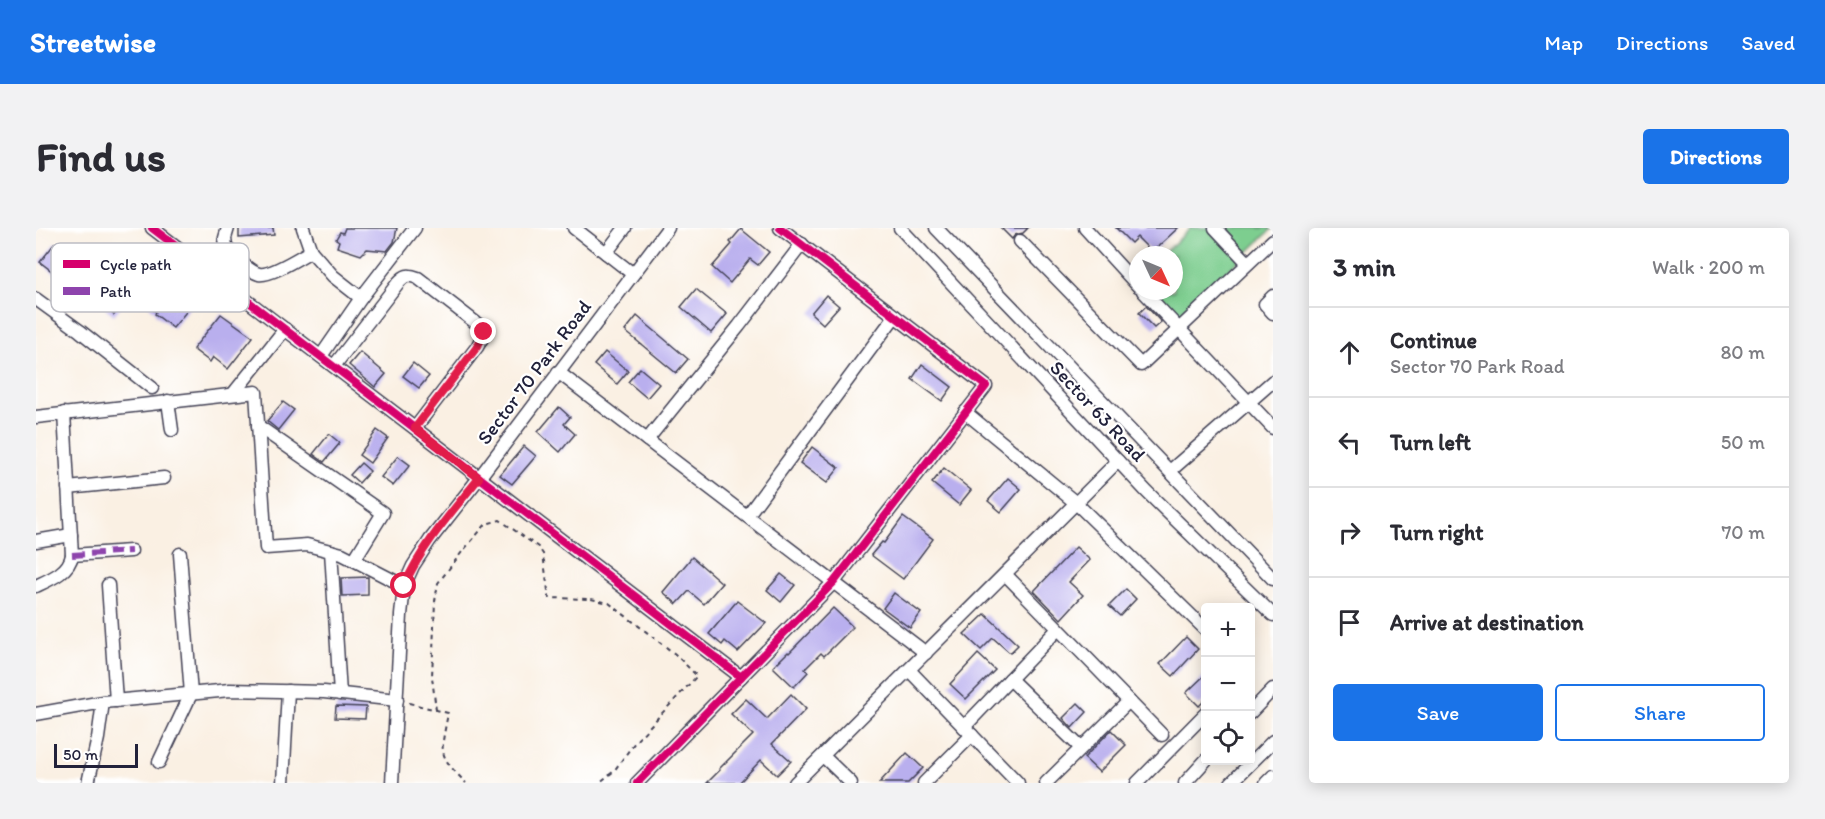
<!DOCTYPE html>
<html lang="en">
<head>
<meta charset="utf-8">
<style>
  :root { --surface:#fff; --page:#f2f2f3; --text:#2b2b33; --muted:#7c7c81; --line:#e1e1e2; --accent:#1a73e8 }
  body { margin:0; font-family:Itim,sans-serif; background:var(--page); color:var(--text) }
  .controls { position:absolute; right:18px; bottom:18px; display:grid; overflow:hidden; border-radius:6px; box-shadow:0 3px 15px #0003 }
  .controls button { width:54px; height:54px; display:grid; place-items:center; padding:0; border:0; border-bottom:2px solid var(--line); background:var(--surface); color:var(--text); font:30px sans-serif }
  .compass { position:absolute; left:1093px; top:18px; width:54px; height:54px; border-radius:50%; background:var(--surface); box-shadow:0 3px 15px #0003; rotate:134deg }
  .scale { position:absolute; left:18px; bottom:15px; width:84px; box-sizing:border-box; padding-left:6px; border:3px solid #22223b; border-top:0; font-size:16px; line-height:21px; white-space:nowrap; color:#22223b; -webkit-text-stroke:4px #fff; paint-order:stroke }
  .stop { position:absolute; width:18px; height:18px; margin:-14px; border:4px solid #e11d48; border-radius:50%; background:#fff }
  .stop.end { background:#e11d48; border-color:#fff; box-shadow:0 2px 6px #0008 }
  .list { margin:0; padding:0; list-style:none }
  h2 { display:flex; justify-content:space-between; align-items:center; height:78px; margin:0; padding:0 24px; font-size:26px }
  h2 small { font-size:20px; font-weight:400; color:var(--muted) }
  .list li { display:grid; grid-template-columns:39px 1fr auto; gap:18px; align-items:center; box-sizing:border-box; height:90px; padding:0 24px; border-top:2px solid var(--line) }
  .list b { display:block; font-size:22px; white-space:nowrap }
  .list p { margin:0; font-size:20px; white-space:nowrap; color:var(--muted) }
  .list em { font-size:20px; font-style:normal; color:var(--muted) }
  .actions { display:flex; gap:12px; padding:18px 24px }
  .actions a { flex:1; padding:14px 0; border:2px solid var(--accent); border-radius:6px; text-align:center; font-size:21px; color:var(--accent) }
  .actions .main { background:var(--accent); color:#fff }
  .icon { flex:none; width:33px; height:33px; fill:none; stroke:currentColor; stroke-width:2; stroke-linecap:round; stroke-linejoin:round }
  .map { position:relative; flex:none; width:1237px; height:555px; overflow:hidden; border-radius:6px }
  header { display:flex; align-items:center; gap:36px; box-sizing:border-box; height:84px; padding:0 30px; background:var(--accent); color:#fff }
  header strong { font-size:28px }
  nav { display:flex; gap:33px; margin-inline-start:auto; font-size:21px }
  .intro { display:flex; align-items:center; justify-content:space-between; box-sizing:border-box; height:144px; padding:0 36px }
  h1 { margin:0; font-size:42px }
  .button { padding:15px 27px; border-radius:6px; background:var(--accent); color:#fff; font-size:21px; font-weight:700 }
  main { display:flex; gap:36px; padding:0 36px }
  aside { flex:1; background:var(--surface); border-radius:6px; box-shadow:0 3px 15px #0003 }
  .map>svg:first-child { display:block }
  .green { fill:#7dce8f; stroke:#507865; stroke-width:1.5 }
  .building { fill:#b9afee }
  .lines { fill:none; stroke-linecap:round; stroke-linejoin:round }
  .minor-casing { stroke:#424154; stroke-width:15 }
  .path { stroke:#424154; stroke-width:2; stroke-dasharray:4.5 4.5; stroke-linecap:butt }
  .minor { stroke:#fff; stroke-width:12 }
  .quiet { stroke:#8e44ad; stroke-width:6; stroke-dasharray:12 6; stroke-linecap:butt }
  .cycleway-casing { stroke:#fff; stroke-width:11 }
  .cycleway { stroke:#d6006c; stroke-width:8 }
  .route { stroke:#e11d48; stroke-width:8 }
  .labels { text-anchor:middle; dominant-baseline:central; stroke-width:4.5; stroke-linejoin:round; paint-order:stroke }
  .street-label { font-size:20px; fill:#22223b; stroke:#fff }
  .key { fill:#fff; stroke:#bdbdc4; stroke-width:1.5 }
  .key-label { font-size:16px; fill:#22223b }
</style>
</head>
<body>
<header>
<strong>Streetwise</strong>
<nav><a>Map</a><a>Directions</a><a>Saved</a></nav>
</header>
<div class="intro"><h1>Find us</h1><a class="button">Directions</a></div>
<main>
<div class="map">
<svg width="1237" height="555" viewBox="0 0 1237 555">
  <rect width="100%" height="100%" fill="#fff"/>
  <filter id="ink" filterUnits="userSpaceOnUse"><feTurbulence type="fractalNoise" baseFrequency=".0167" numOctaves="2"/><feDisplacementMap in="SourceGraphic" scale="12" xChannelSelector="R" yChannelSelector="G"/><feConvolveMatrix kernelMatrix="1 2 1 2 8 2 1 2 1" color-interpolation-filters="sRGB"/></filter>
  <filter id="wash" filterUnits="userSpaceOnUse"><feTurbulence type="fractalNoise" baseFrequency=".008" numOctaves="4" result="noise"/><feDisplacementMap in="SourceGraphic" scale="24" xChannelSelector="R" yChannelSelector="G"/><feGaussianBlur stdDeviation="1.35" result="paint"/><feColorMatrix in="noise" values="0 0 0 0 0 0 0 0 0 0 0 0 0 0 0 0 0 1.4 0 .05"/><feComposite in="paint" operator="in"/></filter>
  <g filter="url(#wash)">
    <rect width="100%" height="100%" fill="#faf0e3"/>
    <path class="green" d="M1155 0H1237L1144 89 1119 63H1138V27H1126Z"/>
    <g id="blocks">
      <g class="building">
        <path d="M203 0H237L238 7 203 10Z"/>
        <path d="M309 0H361L358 14 351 23 331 21 325 27 301 19 303 13 300 11 304 4 307 5Z"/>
        <path d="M965 0H992L987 5 979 7 976 11Z"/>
        <path d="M1080 0H1142L1116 24 1101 9 1095 15Z"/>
        <path d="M705 1 733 24 722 37 714 31 694 55 676 39 696 16 694 14Z"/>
        <path d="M19 15 38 29 41 25 58 38 38 64 21 50 22 48 4 34Z"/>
        <path d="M122 38 163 68 137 100 119 86 120 84 99 67Z"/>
        <path d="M76 57 92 69 78 87 63 75Z"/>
        <path d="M660 61 691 86 675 105 645 79Z"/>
        <path d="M790 67 803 78 787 96 775 85Z"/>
        <path d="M1110 78 1125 94 1118 100 1103 85Z"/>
        <path d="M185 86 217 109 192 141 177 129 174 134 157 121Z"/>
        <path d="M601 88 652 131 640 145 589 103Z"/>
        <path d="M324 124 350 146 339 159 313 137Z"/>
        <path d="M569 124 592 143 581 156 558 137Z"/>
        <path d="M377 135 393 148 383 160 367 148Z"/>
        <path d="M886 136 916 159 906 173 876 151Z"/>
        <path d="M604 140 623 156 611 170 592 154Z"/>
        <path d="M247 174 258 182 242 202 231 193Z"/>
        <path d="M523 179 534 189 528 196 539 206 524 224 502 204Z"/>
        <path d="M341 202 352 210 334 235 323 227Z"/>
        <path d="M293 206 304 215 288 234 277 226Z"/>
        <path d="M488 218 500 228 476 256 464 247Z"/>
        <path d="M776 219 803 240 791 255 764 235Z"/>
        <path d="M362 228 374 237 357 258 345 249Z"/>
        <path d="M325 235 334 243 323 255 314 247Z"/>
        <path d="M908 240 935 262 923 277 896 255Z"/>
        <path d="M972 250 985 261 965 284 952 273Z"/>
        <path d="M867 289 897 311 867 351 835 327 846 314 848 315Z"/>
        <path d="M1040 319 1054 332 1033 354 1047 367 1025 391 998 363Z"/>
        <path d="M656 329 686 355 668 376 653 363 641 376 627 364Z"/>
        <path d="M745 346 759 357 745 374 731 362Z"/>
        <path d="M332 349V367L306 368 305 350Z"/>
        <path d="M1090 361 1100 371 1084 388 1073 378Z"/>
        <path d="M858 365 885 385 874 400 847 380Z"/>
        <path d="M701 373 730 395 702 424 689 413 686 417 673 406Z"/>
        <path d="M797 380 817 399 788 428 785 425 769 441 772 444 758 459 737 439 752 424 753 425Z"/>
        <path d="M949 386 982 417 974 425 957 410 945 422 928 406Z"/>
        <path d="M1150 409 1162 421 1137 448 1124 436Z"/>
        <path d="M942 426 959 442 930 471 914 456Z"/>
        <path d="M1170 446V471L1163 478 1150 465Z"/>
        <path d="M755 466 770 481 736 516 755 533 741 547 725 532 703 555H671L684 542 683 541 717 507 695 486 710 471 731 491Z"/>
        <path d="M1042 475 1051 484 1036 500 1027 490Z"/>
        <path d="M300 478 330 479 329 491 299 490Z"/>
        <path d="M1075 502 1090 517 1063 544 1048 530Z"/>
        <path d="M871 525 887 540 872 555H843Z"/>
      </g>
    </g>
  </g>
  <g filter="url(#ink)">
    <use href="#blocks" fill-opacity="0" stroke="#424154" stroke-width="1.5"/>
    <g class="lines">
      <g class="minor-casing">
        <g id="minor">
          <path d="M116 0 705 449"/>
          <path d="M192 0 189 10 190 19C199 28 210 42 223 46 235 48 264 29 275 23"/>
          <path d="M267 0 275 23 297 48 325 70"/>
          <path d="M538 0 597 46"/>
          <path d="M864 0 1111 264 1237 387"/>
          <path d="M900 0 1237 351"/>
          <path d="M1049 0 1102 58"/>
          <path d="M1179 0 1212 35"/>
          <path d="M984 13 1105 137 1237 12"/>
          <path d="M570 25 589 0"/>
          <path d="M1107 63 1237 200"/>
          <path d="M1237 68 1229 76 1237 85"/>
          <path d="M0 71 44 103 116 160"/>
          <path d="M285 128 325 70 379 0"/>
          <path d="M298 138 362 55C369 47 372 46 382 50L444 98 448 103 446 110 441 119 379 200"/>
          <path d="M522 144 890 425"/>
          <path d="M197 166 249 101"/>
          <path d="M132 173 136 202"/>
          <path d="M929 184 1040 275 1170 402"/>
          <path d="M0 189 220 164 230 320 271 317 306 326 368 358"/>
          <path d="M222 198 347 285 318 332"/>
          <path d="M611 212 703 98 766 16"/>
          <path d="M1134 243 1237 153"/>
          <path d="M32 260 128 250"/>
          <path d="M711 288 859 88"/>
          <path d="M0 313 35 307"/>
          <path d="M295 323 304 466"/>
          <path d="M36 327 95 323"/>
          <path d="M969 346 1126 507"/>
          <path d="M72 357 80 473"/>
          <path d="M0 358C15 351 33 344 36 327L28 185"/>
          <path d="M873 442 982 555"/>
          <path d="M974 451 1045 520"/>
          <path d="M1214 485 1237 461"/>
          <path d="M0 486 67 474 194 462 288 464 361 472"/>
          <path d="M928 499 1022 401"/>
          <path d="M787 528 815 555"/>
          <path d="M123 534 155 466 144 326"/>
          <path d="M52 555 62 510 67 474"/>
          <path d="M247 555 252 463"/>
          <path d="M356 555 365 387 368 358 377 338 394 312 443 250 632 0"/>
          <path d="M601 555 798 354 950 158 744 0"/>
          <path d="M759 555 1082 233"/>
          <path d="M888 555 936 507"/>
          <path d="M1010 555 1093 473"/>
          <path d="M1101 555 1170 485"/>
          <path d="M1149 555 1170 532"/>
          <path d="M1195 555 1237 513"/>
          <path d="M1230 555 1237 548"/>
        </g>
      </g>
      <g class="path">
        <path d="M373 475 412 485C405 525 400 525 430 555"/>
        <path d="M400 482 396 449 399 373 402 355 426 324 450 296 464 292 502 319 507 326 513 370 555 371 573 375 639 426 661 448 599 514 578 543 563 555"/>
      </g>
      <use href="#minor" class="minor"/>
      <path class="quiet" d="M36 327 95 323"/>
      <g class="cycleway-casing">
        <g id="cycleway">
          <path d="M116 0 705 449"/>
          <path d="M601 555 798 354 950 158 744 0"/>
        </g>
      </g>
      <use href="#cycleway" class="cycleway"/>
    </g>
  </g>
  <g class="lines" filter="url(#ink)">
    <path class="route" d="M368 358C386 317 416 284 443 250L379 200 441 119 446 110 448 104"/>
  </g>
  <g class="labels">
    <g class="street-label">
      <text transform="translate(498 144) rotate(-53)">Sector 70 Park Road</text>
      <text transform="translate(1062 183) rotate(47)">Sector 63 Road</text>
    </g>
  </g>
  <rect x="15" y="15" width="198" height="69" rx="9" class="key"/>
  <rect x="27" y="32" width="27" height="8" fill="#d6006c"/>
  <rect x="27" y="59" width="27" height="8" fill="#8e44ad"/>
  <g class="key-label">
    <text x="64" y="42">Cycle path</text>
    <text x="64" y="69">Path</text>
  </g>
</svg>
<div class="controls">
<button>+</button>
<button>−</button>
<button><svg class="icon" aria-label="locate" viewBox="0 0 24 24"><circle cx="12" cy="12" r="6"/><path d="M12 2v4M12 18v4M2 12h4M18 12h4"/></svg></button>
</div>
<svg class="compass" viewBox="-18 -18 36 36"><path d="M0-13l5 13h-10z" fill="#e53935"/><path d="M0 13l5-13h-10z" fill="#7c7c81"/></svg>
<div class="scale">50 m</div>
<div class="stop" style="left:368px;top:358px"></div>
<div class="stop end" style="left:448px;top:104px"></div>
</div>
<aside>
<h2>3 min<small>Walk · 200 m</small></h2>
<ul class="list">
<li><svg class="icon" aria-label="ahead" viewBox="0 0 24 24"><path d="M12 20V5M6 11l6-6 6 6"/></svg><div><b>Continue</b><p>Sector 70 Park Road</p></div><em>80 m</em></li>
<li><svg class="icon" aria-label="left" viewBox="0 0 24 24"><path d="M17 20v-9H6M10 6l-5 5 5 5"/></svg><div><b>Turn left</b></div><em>50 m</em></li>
<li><svg class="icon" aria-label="right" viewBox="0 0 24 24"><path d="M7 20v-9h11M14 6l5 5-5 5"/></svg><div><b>Turn right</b></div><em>70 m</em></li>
<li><svg class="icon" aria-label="arrive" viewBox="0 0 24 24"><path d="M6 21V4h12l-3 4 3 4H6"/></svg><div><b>Arrive at destination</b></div></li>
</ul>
<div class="actions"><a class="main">Save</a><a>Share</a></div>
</aside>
</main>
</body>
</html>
